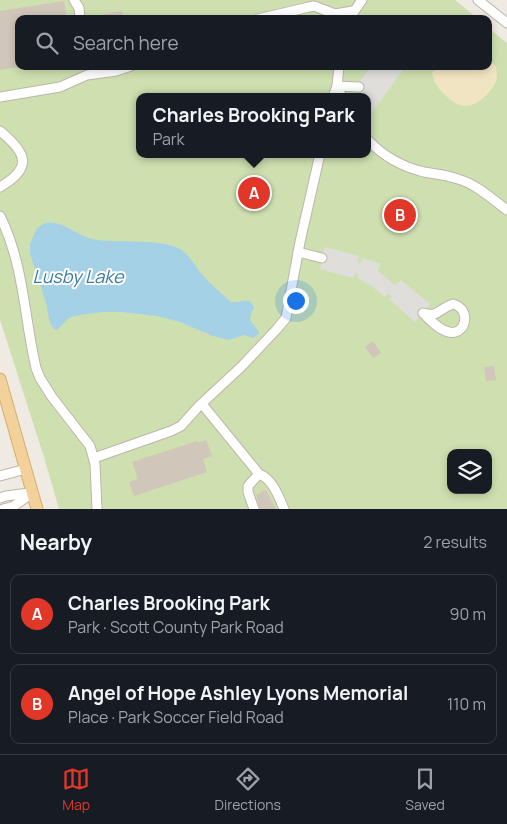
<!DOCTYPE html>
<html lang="en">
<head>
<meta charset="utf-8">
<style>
  :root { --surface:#171b24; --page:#20242c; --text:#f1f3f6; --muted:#9ea1a6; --line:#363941; --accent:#e13729 }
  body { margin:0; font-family:Manrope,sans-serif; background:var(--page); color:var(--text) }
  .controls { position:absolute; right:15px; bottom:15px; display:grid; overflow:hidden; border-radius:10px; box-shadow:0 2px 8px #0003 }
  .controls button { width:45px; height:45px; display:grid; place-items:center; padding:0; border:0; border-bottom:1px solid var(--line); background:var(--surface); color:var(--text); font:25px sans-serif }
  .you { position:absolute; left:295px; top:300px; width:18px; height:18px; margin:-12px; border:4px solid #fff; border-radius:50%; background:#1a73e8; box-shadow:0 0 0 8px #1a73e833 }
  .badge { display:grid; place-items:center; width:32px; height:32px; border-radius:50%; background:var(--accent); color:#fff; font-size:16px; font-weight:700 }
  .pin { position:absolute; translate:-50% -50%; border:2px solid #fff; box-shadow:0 1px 5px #0006 }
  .popup { position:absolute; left:136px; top:93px; width:235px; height:65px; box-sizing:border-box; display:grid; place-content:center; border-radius:10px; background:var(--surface); filter:drop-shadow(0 1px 4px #0005); font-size:16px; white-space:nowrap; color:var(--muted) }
  .popup b { font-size:19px; color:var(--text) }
  .popup::after { content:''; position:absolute; left:50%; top:100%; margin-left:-10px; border:10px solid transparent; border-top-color:var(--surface) }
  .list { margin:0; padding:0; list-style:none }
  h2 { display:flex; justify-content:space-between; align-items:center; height:65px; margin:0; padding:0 20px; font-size:21px }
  h2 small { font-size:16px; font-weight:400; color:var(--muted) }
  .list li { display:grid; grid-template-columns:32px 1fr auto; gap:15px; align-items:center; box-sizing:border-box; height:80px; margin:0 10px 10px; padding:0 10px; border:1px solid var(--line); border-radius:10px }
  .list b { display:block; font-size:19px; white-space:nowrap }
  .list p { margin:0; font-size:16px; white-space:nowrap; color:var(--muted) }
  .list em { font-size:16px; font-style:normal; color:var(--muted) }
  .icon { flex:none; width:28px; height:28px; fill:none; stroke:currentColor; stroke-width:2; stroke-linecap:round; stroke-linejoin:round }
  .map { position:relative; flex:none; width:507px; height:509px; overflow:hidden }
  .search { position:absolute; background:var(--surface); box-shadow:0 2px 8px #0003; left:15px; right:15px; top:15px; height:55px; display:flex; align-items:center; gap:12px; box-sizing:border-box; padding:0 18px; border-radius:10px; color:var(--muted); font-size:19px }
  .sheet { height:245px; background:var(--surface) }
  nav { display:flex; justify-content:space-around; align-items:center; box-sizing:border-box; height:70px; border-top:1px solid var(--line); background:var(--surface); font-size:14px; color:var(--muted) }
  nav a { display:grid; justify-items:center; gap:2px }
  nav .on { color:var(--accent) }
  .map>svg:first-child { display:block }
  .green { fill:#cee0b0; fill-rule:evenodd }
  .sand { fill:#f1e4c2 }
  .parking { fill:#e0dedb }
  .water { fill:#a5d1e7 }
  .building { fill:#d0c6ba }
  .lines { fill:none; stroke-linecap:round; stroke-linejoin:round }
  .minor-casing { stroke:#bdb5aa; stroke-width:11 }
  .major-casing { stroke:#d5ae6c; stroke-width:13 }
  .minor { stroke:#fff; stroke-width:9 }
  .major { stroke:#f2d29a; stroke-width:11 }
  .labels { text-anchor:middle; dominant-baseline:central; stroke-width:4; stroke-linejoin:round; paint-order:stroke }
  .water-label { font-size:18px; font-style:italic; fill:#3b7c9f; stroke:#fff }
</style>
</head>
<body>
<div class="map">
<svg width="507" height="509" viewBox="0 0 507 509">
  <rect width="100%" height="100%" fill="#efebe3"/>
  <path class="green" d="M0 0H455L478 19H19V66H488V28L507 43V509H59L43 454 0 320ZM140 97H368V154H140ZM451 453H488V490H451Z"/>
  <path class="sand" d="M488 59 496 66C498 78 497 83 489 92 475 109 459 111 443 93 437 87 434 82 432 73L438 66H488Z"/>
  <g class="parking">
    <path d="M371 66H406L372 112 368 108V97H362L360 90 359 83Z"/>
    <path d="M325 247 359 256 357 262 361 263 363 258 380 264 378 271 395 285 401 280 430 304 415 322 389 299 392 296 388 293 385 297 370 285 357 278 359 274 355 273 353 278 320 269Z"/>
  </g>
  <path class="water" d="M45 223C63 220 75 235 92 239 114 244 166 237 183 251 190 257 195 265 200 272 209 283 220 292 231 302 240 304 251 295 254 308L251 313 250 320 259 332V334L253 338 244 335 229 340 213 336 180 322 157 316 122 312H102L80 315 71 317 68 319 57 330 54 329 50 323 46 303 30 254V244L36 230 40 226Z"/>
  <g class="building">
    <path d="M64 1 67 19H19V67L0 70V11Z"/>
    <path d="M122 11 124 19H101L100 15Z"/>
    <path d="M373 341 381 353 373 358 365 347Z"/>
    <path d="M494 366 496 380 486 381 484 367Z"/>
    <path d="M206 440 212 456 203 459 207 472 134 496 129 482 138 479 132 462 197 441 198 443Z"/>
    <path d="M266 490 276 509H260L256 495Z"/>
  </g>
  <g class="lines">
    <g class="minor-casing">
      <g id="minor">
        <path d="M74 0 79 8 80 19"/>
        <path d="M478 0 507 23"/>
        <path d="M258 19 309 7 314 6 335 14 353 11"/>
        <path d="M349 19 362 0"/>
        <path d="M339 66 337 86 342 97"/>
        <path d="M0 97 60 87 87 75 116 71 131 66"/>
        <path d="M333 97 337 86 359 87"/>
        <path d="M0 131C27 153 33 168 0 187"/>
        <path d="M368 140C383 156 403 167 424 172 435 174 447 175 458 179 476 184 492 199 507 210"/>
        <path d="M0 216C24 264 24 317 36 368L40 378 52 397 90 446 95 464 97 509"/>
        <path d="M298 252 322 258"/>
        <path d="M453 304C472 309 466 336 449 332 439 330 430 320 423 313 439 318 439 308 453 304Z"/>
        <path d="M202 404 259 474C272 478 279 497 284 509"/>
        <path d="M94 458 171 431 181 426 199 406 241 367 276 330 286 318 300 242 320 154"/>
        <path d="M0 476 26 469"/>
        <path d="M0 498 6 496 29 493"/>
        <path d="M3 509 14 506 32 493"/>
        <path d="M254 509 248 492V486L259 474"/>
      </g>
    </g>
    <g class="major-casing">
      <path id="major" d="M0 379 37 509"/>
    </g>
    <use href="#minor" class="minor"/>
    <use href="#major" class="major"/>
  </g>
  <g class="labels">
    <g class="water-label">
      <text x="78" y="276">Lusby Lake</text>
    </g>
  </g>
</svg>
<div class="controls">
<button><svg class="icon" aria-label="layers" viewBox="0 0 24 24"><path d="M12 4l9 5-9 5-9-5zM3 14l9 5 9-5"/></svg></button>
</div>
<div class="you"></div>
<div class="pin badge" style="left:254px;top:193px">A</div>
<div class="popup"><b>Charles Brooking Park</b>Park</div>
<div class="pin badge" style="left:400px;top:215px">B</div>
<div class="search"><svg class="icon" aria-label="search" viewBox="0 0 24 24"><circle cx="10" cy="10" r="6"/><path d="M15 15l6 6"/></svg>Search here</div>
</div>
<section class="sheet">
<h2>Nearby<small>2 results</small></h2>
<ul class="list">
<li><span class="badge">A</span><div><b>Charles Brooking Park</b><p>Park · Scott County Park Road</p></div><em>90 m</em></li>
<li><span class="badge">B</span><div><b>Angel of Hope Ashley Lyons Memorial</b><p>Place · Park Soccer Field Road</p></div><em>110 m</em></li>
</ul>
</section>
<nav>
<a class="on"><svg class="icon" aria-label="map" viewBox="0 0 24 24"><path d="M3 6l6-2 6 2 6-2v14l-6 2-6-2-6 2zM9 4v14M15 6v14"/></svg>Map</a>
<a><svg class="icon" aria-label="directions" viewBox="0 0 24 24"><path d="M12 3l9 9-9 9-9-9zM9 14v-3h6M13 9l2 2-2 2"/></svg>Directions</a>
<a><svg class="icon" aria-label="saved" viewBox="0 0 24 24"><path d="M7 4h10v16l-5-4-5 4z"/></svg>Saved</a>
</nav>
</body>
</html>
